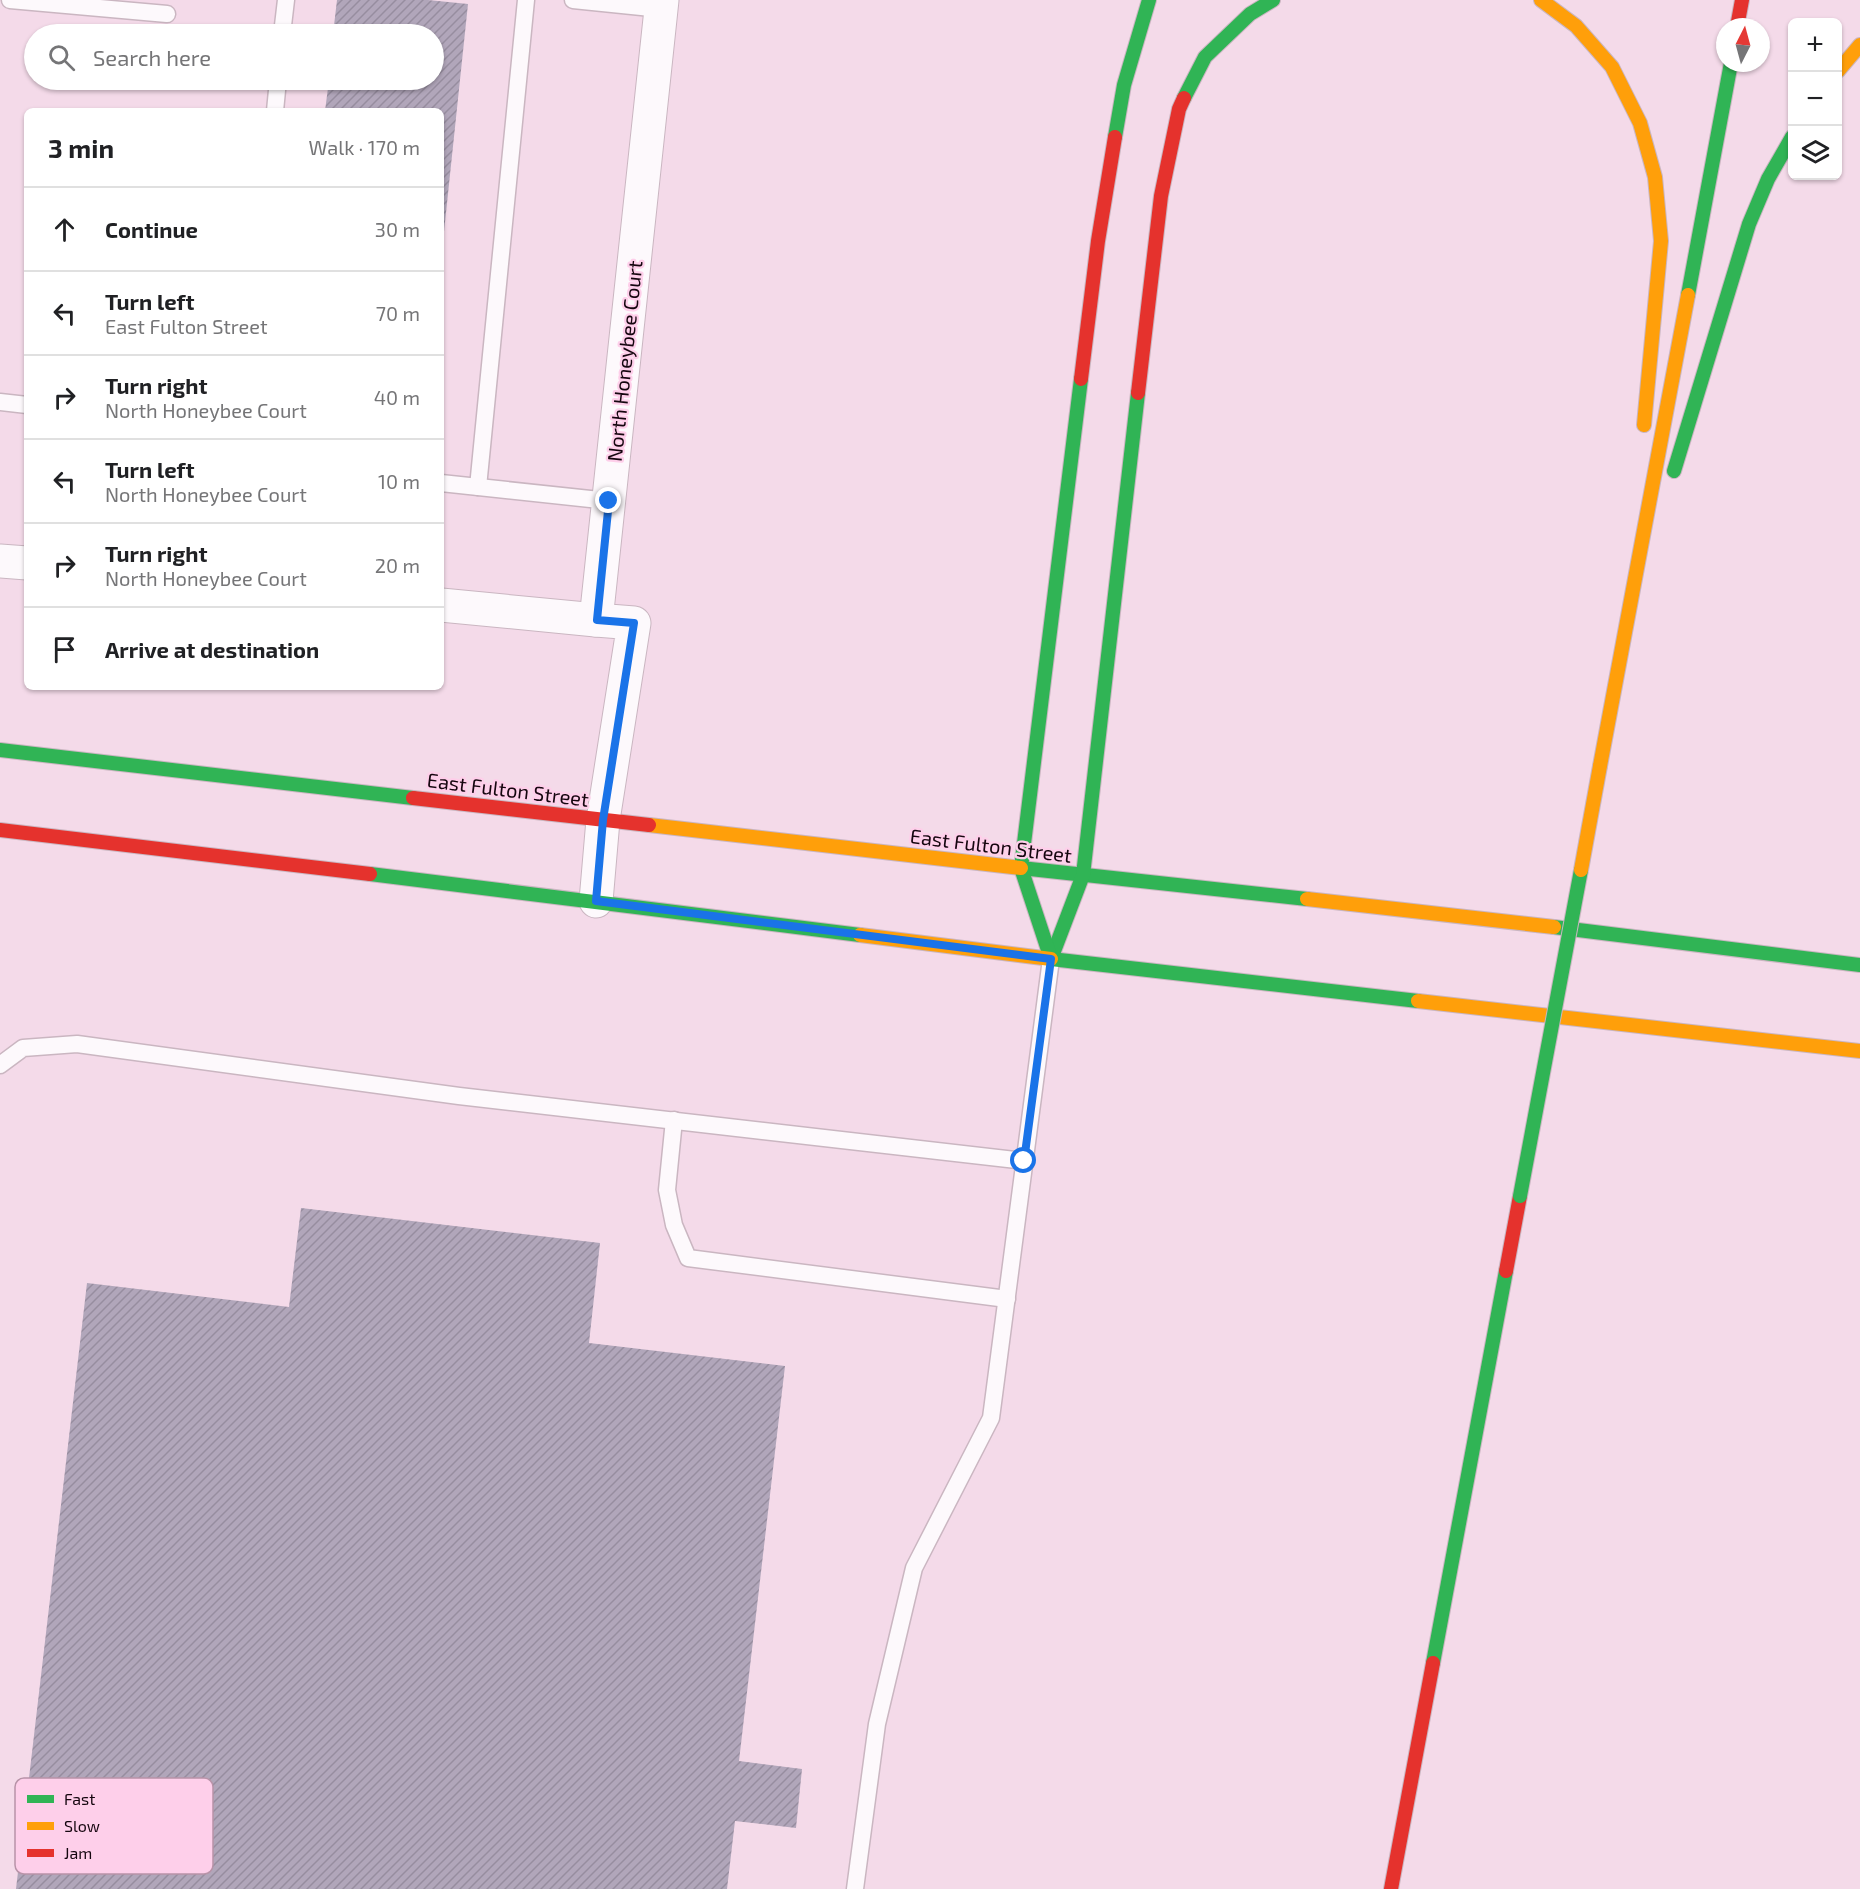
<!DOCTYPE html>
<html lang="en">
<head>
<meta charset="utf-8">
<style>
  :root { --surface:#fff; --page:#f2f2f2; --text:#202124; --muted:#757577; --line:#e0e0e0 }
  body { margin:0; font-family:"Exo 2",sans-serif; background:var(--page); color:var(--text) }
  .controls { position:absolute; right:18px; top:18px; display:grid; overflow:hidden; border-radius:9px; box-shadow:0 2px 4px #0004 }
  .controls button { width:54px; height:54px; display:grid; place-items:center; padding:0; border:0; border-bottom:2px solid var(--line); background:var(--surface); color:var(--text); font:30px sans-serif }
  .compass { position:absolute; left:1716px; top:18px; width:54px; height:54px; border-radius:50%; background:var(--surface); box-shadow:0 2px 4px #0004; rotate:6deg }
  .stop { position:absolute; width:18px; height:18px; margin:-14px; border:4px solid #1a73e8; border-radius:50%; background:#fff }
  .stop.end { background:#1a73e8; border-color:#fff; box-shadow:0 2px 6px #0008 }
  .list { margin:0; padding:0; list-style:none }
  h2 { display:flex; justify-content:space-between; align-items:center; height:78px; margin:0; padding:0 24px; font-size:26px }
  h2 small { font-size:20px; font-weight:400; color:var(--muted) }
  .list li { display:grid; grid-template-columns:39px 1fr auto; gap:18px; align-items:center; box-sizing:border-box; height:84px; padding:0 24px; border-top:2px solid var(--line) }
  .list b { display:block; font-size:22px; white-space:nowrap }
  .list p { margin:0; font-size:20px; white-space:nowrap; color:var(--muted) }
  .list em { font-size:20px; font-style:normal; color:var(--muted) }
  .icon { flex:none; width:33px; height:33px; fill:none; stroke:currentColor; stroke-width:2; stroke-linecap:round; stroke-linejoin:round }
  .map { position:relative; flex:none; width:1860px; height:1889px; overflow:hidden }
  .search { position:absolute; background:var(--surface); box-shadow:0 2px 4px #0004; left:24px; top:24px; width:420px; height:66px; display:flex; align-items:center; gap:15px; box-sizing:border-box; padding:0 21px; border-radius:33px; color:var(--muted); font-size:22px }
  .panel { position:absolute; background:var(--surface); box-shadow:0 2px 4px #0004; left:24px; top:108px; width:420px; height:582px; border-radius:9px }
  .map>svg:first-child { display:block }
  .building { fill:url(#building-hatch) }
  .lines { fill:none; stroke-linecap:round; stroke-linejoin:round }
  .lane-casing { stroke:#cab6c1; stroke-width:19 }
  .street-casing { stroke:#cab6c1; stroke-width:35 }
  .fast-casing { stroke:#cab6c1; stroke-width:16 }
  .slow-casing { stroke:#cab6c1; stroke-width:16 }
  .jam-casing { stroke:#cab6c1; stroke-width:16 }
  .lane { stroke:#fdf9fc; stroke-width:16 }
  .street { stroke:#fdf9fc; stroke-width:33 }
  .fast { stroke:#30b455; stroke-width:14 }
  .slow { stroke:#ff9f0a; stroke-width:14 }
  .jam { stroke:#e5322d; stroke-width:14 }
  .fast-bridge-casing { stroke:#cab6c1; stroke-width:16; stroke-linecap:butt }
  .slow-bridge-casing { stroke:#cab6c1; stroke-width:16; stroke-linecap:butt }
  .fast-bridge { stroke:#30b455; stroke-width:14 }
  .slow-bridge { stroke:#ff9f0a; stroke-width:14 }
  .route { stroke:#1a73e8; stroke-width:8 }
  .labels { text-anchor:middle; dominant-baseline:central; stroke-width:4.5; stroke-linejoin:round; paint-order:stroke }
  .street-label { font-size:20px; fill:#15060f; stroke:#fecfea }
  .key { fill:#fecfea; stroke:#b893a8; stroke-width:1.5 }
  .key-label { font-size:16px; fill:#15060f }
</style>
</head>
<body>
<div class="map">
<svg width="1860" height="1889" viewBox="0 0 1860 1889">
  <defs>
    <pattern id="building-hatch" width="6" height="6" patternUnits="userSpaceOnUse" patternTransform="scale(1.5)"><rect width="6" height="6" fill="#b1a6ba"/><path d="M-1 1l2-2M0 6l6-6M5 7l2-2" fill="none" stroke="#978d9f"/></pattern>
  </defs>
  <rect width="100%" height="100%" fill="#f4dae9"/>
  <g class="building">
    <path d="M337 0H428L468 4 443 241 441 240V111H325L329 80H434V34H333Z"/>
    <path d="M301 1208 600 1243 589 1343 785 1366 739 1761 802 1769 796 1828 735 1821 727 1889H16L87 1283 289 1307Z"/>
  </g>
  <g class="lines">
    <g class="lane-casing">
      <g id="lane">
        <path d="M10 0 167 14"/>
        <path d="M573 0 661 9"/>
        <path d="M282 34 286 0"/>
        <path d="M275 111 278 80"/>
        <path d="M0 402 27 405"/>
        <path d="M441 483 609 501"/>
        <path d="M478 487 526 0"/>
        <path d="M0 1065 23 1048 77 1044 459 1096 1024 1161"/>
        <path d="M674 1120 667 1190 674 1225 688 1258 1007 1299"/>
        <path d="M855 1889 877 1724 914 1568 991 1418 1051 959"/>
      </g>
    </g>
    <g class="street-casing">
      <g id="street">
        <path d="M0 561 27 563"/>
        <path d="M441 605 596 620"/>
        <path d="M596 901 603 820 634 623 596 620 662 0"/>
      </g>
    </g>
    <g class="fast-casing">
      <g id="fast">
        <path d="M1184 98 1205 57 1250 14 1273 0"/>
        <path d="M1115 137 1124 85 1149 0"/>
        <path d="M1688 295 1731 63"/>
        <path d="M1674 471 1749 224 1768 179 1792 137"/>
        <path d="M0 750 413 798"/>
        <path d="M1021 868 1307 899"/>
        <path d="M370 874 860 935"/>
        <path d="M1554 927 1860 965"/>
        <path d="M1051 959 1083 875 1138 393"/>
        <path d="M1051 959 1021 868 1081 379"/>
        <path d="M1051 959 1418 1001"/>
        <path d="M1433 1663 1506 1271"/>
      </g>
    </g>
    <g class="slow-casing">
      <g id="slow">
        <path d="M1541 0 1576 26 1612 67 1640 123 1655 177 1661 241 1644 425"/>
        <path d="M1838 71 1860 45"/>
        <path d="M1600 766 1688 295"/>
        <path d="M649 825 1021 868"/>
        <path d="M1307 899 1554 927"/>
        <path d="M860 935 1051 959"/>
        <path d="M1418 1001 1860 1051"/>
      </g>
    </g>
    <g class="jam-casing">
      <g id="jam">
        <path d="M1737 27 1742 0"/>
        <path d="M1081 379 1098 241 1115 137"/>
        <path d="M1138 393 1161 196 1179 109 1184 98"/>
        <path d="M413 798 649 825"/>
        <path d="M0 830 370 874"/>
        <path d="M1506 1271 1520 1196"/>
        <path d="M1391 1889 1433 1663"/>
      </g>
    </g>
    <use href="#lane" class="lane"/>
    <use href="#street" class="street"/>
    <use href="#fast" class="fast"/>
    <use href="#slow" class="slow"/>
    <use href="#jam" class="jam"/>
    <g class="fast-bridge-casing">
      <path id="fast-bridge" d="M1520 1196 1581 870"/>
    </g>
    <g class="slow-bridge-casing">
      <path id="slow-bridge" d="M1581 870 1600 766"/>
    </g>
    <use href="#fast-bridge" class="fast-bridge"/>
    <use href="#slow-bridge" class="slow-bridge"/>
  </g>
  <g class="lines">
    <path class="route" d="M609 501 597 620 634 623 603 820 596 901 1051 959 1024 1161"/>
  </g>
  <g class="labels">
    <g class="street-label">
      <text transform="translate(624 361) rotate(-84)">North Honeybee Court</text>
      <text transform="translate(508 789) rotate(7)">East Fulton Street</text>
      <text transform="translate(991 845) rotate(7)">East Fulton Street</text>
    </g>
  </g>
  <rect x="15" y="1778" width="198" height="96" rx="9" class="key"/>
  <rect x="27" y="1795" width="27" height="8" fill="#30b455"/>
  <rect x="27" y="1822" width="27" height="8" fill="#ff9f0a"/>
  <rect x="27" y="1849" width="27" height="8" fill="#e5322d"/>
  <g class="key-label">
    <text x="64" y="1805">Fast</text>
    <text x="64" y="1832">Slow</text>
    <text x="64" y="1859">Jam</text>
  </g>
</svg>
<div class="controls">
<button>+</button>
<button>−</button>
<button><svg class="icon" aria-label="layers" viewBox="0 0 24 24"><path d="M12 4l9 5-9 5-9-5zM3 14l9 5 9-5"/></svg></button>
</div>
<svg class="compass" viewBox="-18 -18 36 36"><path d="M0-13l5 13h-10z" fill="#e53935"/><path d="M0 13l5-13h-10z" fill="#757577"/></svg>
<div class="stop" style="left:1024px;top:1161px"></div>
<div class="stop end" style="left:609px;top:501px"></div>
<div class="search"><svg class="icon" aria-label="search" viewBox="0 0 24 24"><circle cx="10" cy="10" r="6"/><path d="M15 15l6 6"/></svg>Search here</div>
<section class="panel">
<h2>3 min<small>Walk · 170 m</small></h2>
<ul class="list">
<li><svg class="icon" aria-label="ahead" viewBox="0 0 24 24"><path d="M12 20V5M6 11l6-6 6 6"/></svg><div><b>Continue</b></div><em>30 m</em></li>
<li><svg class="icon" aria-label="left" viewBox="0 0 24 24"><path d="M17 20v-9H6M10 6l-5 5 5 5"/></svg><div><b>Turn left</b><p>East Fulton Street</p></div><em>70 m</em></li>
<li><svg class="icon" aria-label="right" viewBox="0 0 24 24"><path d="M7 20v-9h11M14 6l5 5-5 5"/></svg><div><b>Turn right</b><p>North Honeybee Court</p></div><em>40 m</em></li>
<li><svg class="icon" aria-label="left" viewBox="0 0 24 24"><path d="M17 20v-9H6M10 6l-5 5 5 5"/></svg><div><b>Turn left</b><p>North Honeybee Court</p></div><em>10 m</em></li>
<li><svg class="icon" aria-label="right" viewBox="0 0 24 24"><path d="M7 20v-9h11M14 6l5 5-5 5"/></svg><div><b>Turn right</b><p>North Honeybee Court</p></div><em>20 m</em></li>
<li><svg class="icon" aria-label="arrive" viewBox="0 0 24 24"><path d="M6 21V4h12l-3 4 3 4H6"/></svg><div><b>Arrive at destination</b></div></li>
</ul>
</section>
</div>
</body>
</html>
